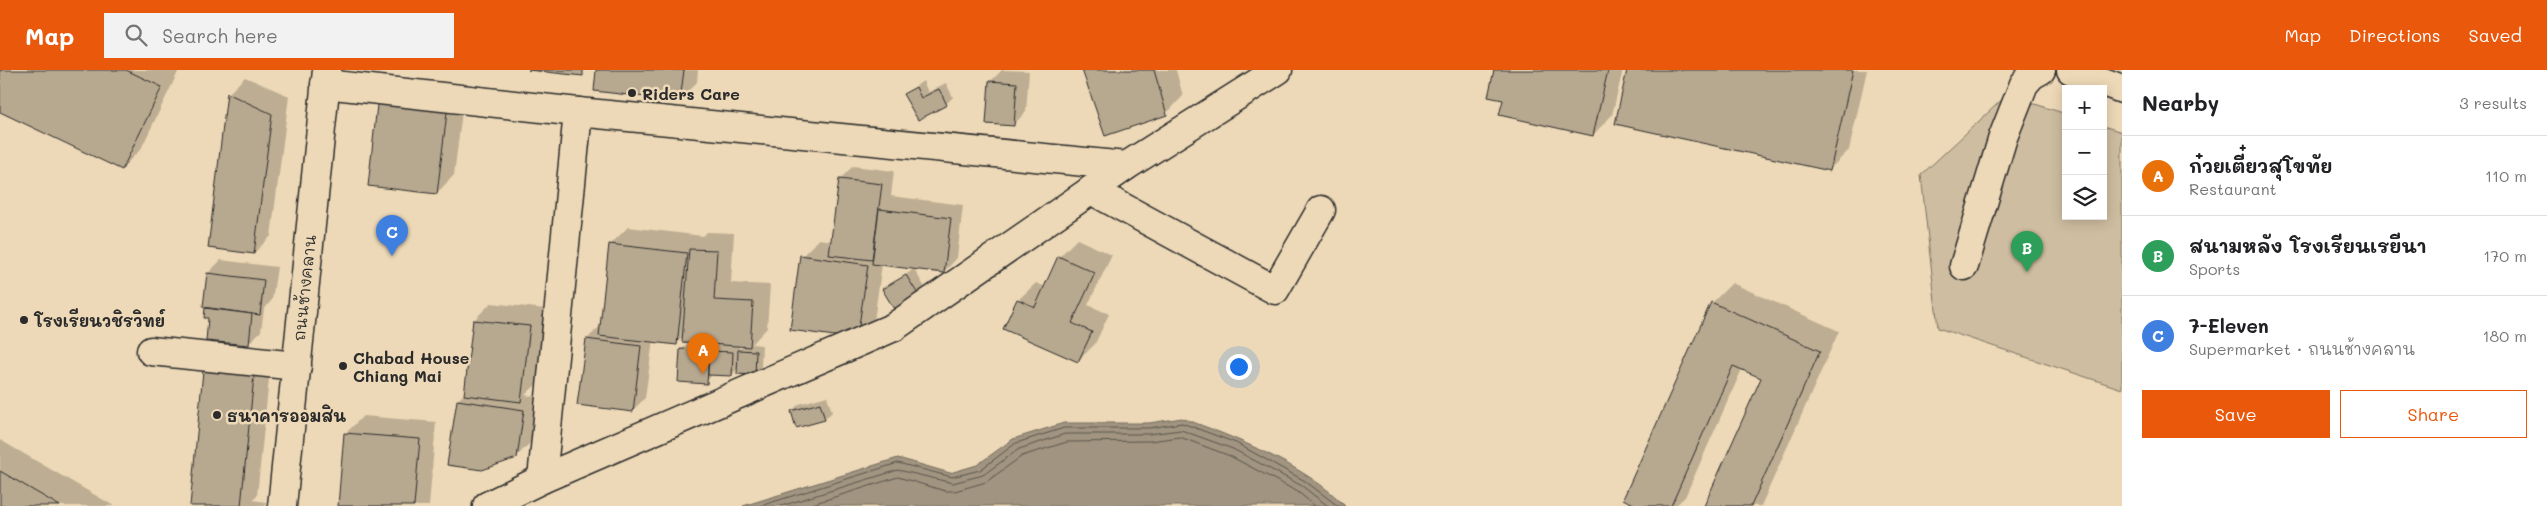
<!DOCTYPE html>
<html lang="en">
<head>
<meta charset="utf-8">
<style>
  :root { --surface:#fff; --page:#f2f2f2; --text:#202124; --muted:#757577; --line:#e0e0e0; --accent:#ea580c }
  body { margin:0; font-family:Mali,"Playpen Sans Thai",sans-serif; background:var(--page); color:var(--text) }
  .controls { position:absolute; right:15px; top:15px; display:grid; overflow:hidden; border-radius:0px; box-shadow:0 2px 12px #0003 }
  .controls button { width:45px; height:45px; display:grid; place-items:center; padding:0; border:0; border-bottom:1px solid var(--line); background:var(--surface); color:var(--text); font:25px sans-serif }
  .you { position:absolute; left:1238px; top:296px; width:18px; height:18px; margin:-12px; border:4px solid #fff; border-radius:50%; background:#1a73e8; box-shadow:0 0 0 8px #1a73e833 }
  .badge { display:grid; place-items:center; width:32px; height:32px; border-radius:50%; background:var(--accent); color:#fff; font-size:16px; font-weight:700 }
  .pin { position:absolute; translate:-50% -41px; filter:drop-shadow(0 1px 2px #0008) }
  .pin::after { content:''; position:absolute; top:26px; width:18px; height:15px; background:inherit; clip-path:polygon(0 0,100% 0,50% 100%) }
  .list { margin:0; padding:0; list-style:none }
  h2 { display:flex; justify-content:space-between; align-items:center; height:65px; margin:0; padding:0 20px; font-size:21px }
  h2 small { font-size:16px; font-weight:400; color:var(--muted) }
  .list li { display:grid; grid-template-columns:32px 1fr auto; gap:15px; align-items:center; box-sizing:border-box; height:80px; padding:0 20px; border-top:1px solid var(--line) }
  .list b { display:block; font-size:19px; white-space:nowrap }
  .list p { margin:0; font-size:16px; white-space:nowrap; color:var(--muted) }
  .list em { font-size:16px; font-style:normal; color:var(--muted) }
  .actions { display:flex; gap:10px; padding:15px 20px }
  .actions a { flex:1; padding:11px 0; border:1px solid var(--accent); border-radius:0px; text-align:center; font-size:18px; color:var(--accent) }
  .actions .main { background:var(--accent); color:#fff }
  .icon { flex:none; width:28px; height:28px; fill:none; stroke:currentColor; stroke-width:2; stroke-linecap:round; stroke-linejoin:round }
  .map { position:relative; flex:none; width:2122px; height:436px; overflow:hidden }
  header { display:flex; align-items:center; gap:30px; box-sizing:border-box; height:70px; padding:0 25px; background:var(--accent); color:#fff }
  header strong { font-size:24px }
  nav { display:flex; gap:28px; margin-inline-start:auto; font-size:18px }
  .search { width:350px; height:45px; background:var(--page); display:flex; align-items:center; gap:12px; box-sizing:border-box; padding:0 18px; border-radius:0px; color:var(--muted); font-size:19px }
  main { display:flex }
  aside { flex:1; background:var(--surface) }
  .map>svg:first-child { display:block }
  .green { fill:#cebda0; stroke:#7c7466 }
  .water { fill:#a19480; stroke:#726a5e }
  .shadow { fill:#0003; fill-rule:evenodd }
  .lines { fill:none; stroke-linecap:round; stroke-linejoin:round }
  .shore { stroke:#5a554d; stroke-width:1 }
  .building { fill:#b7a890; stroke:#2b2b2b }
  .minor-casing { stroke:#2b2b2b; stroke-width:31 }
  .minor { stroke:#edd9b7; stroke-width:28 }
  .poi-dot { fill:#2b2b2b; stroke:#edd9b7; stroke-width:2 }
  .labels { text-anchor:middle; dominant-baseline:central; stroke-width:5; stroke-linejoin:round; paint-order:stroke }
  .poi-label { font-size:16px; font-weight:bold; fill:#2b2b2b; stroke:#edd9b7; text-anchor:start }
  .street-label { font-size:16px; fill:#2b2b2b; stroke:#edd9b7 }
</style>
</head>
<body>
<header>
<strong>Map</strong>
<div class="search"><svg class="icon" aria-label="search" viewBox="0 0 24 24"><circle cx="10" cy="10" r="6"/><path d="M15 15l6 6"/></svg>Search here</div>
<nav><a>Map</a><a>Directions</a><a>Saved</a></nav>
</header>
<main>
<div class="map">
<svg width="2122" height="436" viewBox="0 0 2122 436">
  <rect width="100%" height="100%" fill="#edd9b7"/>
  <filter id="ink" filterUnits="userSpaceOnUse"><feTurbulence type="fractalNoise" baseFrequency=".02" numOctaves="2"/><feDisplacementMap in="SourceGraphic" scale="10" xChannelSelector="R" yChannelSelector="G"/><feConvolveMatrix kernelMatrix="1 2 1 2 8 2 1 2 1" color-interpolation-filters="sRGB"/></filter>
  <g filter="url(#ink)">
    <path class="green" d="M2007 25 2066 44V146H2103V56L2122 62V319L1938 258 1921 105Z"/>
    <path class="water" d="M1182 348C1234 367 1307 396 1345 436H743L898 388 950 403 977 395 1013 369 1064 353H1149Z"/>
    <g class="shadow">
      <path d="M0 0H179L141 79 122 98 0 41Z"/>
      <path d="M598 0H698L697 12 680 30Z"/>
      <path d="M1002 0 1029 1 1026 42 1013 55 990 12Z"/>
      <path d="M1083 0H1176L1183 26 1166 44Z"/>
      <path d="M1496 0H1623L1612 45 1593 65 1504 29Z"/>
      <path d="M1629 0H1867L1849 80 1829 100Z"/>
      <path d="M245 7 289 26 271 166 254 183 228 24Z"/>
      <path d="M923 11 928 22 946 13 953 27 946 34 918 49 905 24Z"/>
      <path d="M465 18 454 105 437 123 369 115Z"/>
      <path d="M853 96 894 101 891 126 963 135 957 188 944 202 882 194 874 251 856 268 802 186 819 169 832 171 840 109Z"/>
      <path d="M628 157 703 166 707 162 734 163 731 213 770 215 767 258 752 274 762 275 761 297 754 304 738 298 732 305 713 304 706 312 681 280 689 272 684 266 676 274 653 271 645 328 632 341 587 269 600 256 610 175ZM739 275H744L739 280Z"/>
      <path d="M1077 169 1112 185 1088 235 1109 244 1095 274 1078 291 1018 230 1036 213 1046 217 1059 187Z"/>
      <path d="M221 190 277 197 272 230 264 239 261 261 248 274 206 247 208 203Z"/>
      <path d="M914 199 927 221 920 228 884 220Z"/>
      <path d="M1732 213 1839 261 1761 436H1706L1763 308 1742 299 1685 427 1675 436H1641L1712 233Z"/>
      <path d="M491 233 546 239 538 313 525 325 537 327 530 373 516 387 448 394 458 330 466 322 474 250Z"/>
      <path d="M222 284 271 289 257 426 253 430 266 432 265 436H191L205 302Z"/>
      <path d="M827 326 832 342 825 349 797 356 792 341 799 334Z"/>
      <path d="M363 346 436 352 429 436H339L345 364Z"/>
      <path d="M0 370 114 436H0Z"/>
    </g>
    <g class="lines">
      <g class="shore">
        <path d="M760 436 898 393 952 407 980 400 1016 373 1064 358H1149L1182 353 1236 373 1305 411 1338 436"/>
        <path d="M781 436 898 400 953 413 983 405 1019 379 1065 364H1149L1181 360 1233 379 1302 416 1328 436"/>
        <path d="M806 436 898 407 945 421H955L986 412 1022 386 1067 372 1150 371 1180 367 1230 386 1298 422 1315 436"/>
      </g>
    </g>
    <g class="building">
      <path d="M0 0H126L162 17 122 100 0 42Z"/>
      <path d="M528 0H583V6Z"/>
      <path d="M596 0H684L680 31 594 21Z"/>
      <path d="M1082 0H1154L1167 45 1105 66Z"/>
      <path d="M1494 0H1608L1593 66 1499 45 1503 30 1488 27Z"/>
      <path d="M1627 0H1853L1830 101 1615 54Z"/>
      <path d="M989 11 1017 13 1014 56 986 54Z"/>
      <path d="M916 17 921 28 939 19 947 35 918 50 903 24Z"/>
      <path d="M227 23 272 44 254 184 208 178Z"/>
      <path d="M378 26 448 34 437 124 368 116Z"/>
      <path d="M839 109 882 114 872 190 829 185Z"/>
      <path d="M879 139 951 148 944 203 872 194Z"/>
      <path d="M609 174 687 183 677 275 599 266Z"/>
      <path d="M689 179 717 180 714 230 753 232 750 277 682 272Z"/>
      <path d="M800 185 868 195 857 269 790 260Z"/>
      <path d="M1058 186 1095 203 1072 253 1092 262 1078 292 1003 259 1017 229 1035 237Z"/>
      <path d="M207 203 264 210 260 245 203 237Z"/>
      <path d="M906 205 921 229 897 244 882 219Z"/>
      <path d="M1711 232 1820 281 1751 436H1704L1761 308 1733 296 1671 436H1638L1623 429Z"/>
      <path d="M205 238 252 244 249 275 206 271 208 248H204Z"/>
      <path d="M473 250 530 256 521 332 464 325Z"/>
      <path d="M586 269 641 276 633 342 577 335Z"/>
      <path d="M680 279 709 281 707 314 678 312Z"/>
      <path d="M738 280 756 281 755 305 737 304Z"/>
      <path d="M709 281 733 282 732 306 708 305Z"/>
      <path d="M203 301 254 306 241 436H190Z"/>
      <path d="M457 330 524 340 517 388 482 400 447 395Z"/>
      <path d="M820 333 825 350 796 358 791 341Z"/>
      <path d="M344 363 420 369 414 436H338Z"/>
      <path d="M0 401 60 436H0Z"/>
    </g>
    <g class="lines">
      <g class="minor-casing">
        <g id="minor">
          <path d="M2071 0 2122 19"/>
          <path d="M325 14 578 42 1126 96"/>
          <path d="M1091 120 1275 220 1321 140"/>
          <path d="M1964 196 2003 67 2024 14 2032 5 2041 0"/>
          <path d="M151 281 297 296"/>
          <path d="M542 409 578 42"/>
          <path d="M282 436 327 0"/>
          <path d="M487 436 542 409 894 257 1126 96 1278 0"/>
        </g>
      </g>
      <use href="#minor" class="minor"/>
    </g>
  </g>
  <g class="poi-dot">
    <circle cx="632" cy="23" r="5"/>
    <circle cx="24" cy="250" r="5"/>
    <circle cx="343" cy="296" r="5"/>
    <circle cx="217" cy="345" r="5"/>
  </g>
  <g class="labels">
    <g class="poi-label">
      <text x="642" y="23">Riders Care</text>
      <text x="34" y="250">โรงเรียนวชิรวิทย์</text>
      <text x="353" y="287">Chabad House<tspan x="353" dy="18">Chiang Mai</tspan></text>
      <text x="227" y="345">ธนาคารออมสิน</text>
    </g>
    <g class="street-label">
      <text transform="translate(304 218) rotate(-84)">ถนนช้างคลาน</text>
    </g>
  </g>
</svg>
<div class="controls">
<button>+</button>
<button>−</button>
<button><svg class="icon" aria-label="layers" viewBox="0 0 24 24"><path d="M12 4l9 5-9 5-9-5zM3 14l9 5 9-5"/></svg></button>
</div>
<div class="you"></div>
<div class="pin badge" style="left:703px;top:304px;background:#e8710a">A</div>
<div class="pin badge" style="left:2027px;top:202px;background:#2e9e5b">B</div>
<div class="pin badge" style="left:392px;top:186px;background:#3f7fe0">C</div>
</div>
<aside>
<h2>Nearby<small>3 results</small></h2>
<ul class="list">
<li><span class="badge" style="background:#e8710a">A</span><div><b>ก๋วยเตี๋ยวสุโขทัย</b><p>Restaurant</p></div><em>110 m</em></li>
<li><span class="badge" style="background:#2e9e5b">B</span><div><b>สนามหลัง โรงเรียนเรยีนา</b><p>Sports</p></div><em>170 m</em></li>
<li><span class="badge" style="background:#3f7fe0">C</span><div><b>7-Eleven</b><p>Supermarket · ถนนช้างคลาน</p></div><em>180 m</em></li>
</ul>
<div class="actions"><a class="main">Save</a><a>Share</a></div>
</aside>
</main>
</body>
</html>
